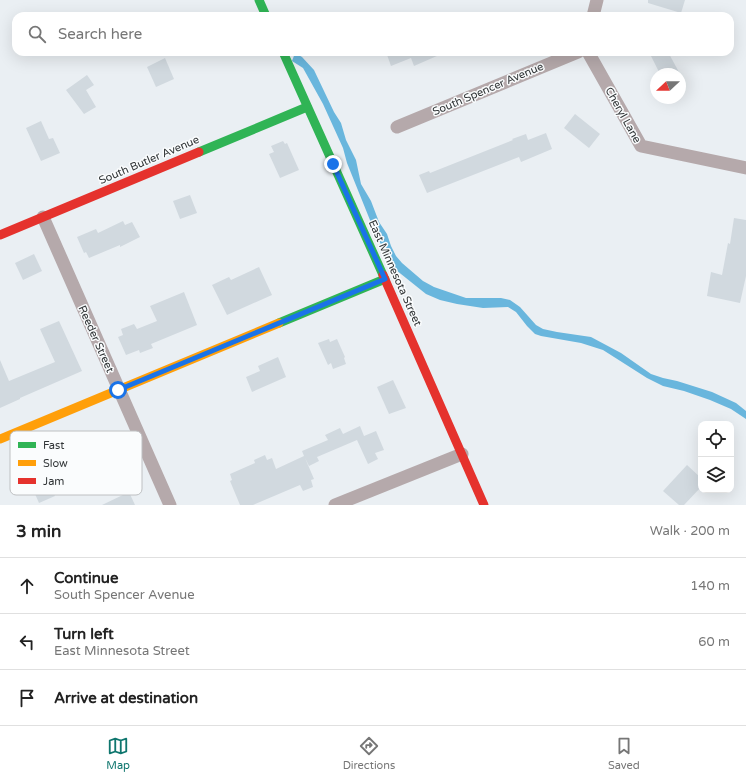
<!DOCTYPE html>
<html lang="en">
<head>
<meta charset="utf-8">
<style>
  :root { --surface:#fff; --page:#f6f6f6; --text:#222; --muted:#767676; --line:#e0e0e0; --accent:#0f766e }
  body { margin:0; font-family:"Varela Round",sans-serif; background:var(--page); color:var(--text) }
  .controls { position:absolute; right:12px; bottom:12px; display:grid; overflow:hidden; border-radius:8px; box-shadow:0 4px 16px #0002 }
  .controls button { width:36px; height:36px; display:grid; place-items:center; padding:0; border:0; border-bottom:1px solid var(--line); background:var(--surface); color:var(--text); font:20px sans-serif }
  .compass { position:absolute; left:650px; top:68px; width:36px; height:36px; border-radius:50%; background:var(--surface); box-shadow:0 4px 16px #0002; rotate:248deg }
  .stop { position:absolute; width:12px; height:12px; margin:-9px; border:3px solid #1a73e8; border-radius:50%; background:#fff }
  .stop.end { background:#1a73e8; border-color:#fff; box-shadow:0 1px 4px #0008 }
  .list { margin:0; padding:0; list-style:none }
  h2 { display:flex; justify-content:space-between; align-items:center; height:52px; margin:0; padding:0 16px; font-size:17px }
  h2 small { font-size:13px; font-weight:400; color:var(--muted) }
  .list li { display:grid; grid-template-columns:26px 1fr auto; gap:12px; align-items:center; box-sizing:border-box; height:56px; padding:0 16px; border-top:1px solid var(--line) }
  .list b { display:block; font-size:15px; white-space:nowrap }
  .list p { margin:0; font-size:13px; white-space:nowrap; color:var(--muted) }
  .list em { font-size:13px; font-style:normal; color:var(--muted) }
  .icon { flex:none; width:22px; height:22px; fill:none; stroke:currentColor; stroke-width:2; stroke-linecap:round; stroke-linejoin:round }
  .map { position:relative; flex:none; width:746px; height:505px; overflow:hidden }
  .search { position:absolute; background:var(--surface); box-shadow:0 4px 16px #0002; left:12px; right:12px; top:12px; height:44px; display:flex; align-items:center; gap:10px; box-sizing:border-box; padding:0 14px; border-radius:12px; color:var(--muted); font-size:15px }
  .sheet { height:220px; background:var(--surface) }
  nav { display:flex; justify-content:space-around; align-items:center; box-sizing:border-box; height:56px; border-top:1px solid var(--line); background:var(--surface); font-size:11px; color:var(--muted) }
  nav a { display:grid; justify-items:center; gap:2px }
  nav .on { color:var(--accent) }
  .map>svg:first-child { display:block }
  .water { fill:#69b6dd }
  .building { fill:#d1d9df }
  .lines { fill:none; stroke-linecap:round; stroke-linejoin:round }
  .street { stroke:#b5a9ab; stroke-width:13 }
  .fast { stroke:#30b455; stroke-width:9 }
  .slow { stroke:#ff9f0a; stroke-width:9 }
  .jam { stroke:#e5322d; stroke-width:9 }
  .route { stroke:#1a73e8; stroke-width:5 }
  .labels { text-anchor:middle; dominant-baseline:central; stroke-width:3; stroke-linejoin:round; paint-order:stroke }
  .street-label { font-size:11px; fill:#313537; stroke:#fafcfd }
  .key { fill:#fafcfd; stroke:#bec0c2; stroke-width:1 }
  .key-label { font-size:11px; fill:#313537 }
</style>
</head>
<body>
<div class="map">
<svg width="746" height="505" viewBox="0 0 746 505">
  <rect width="100%" height="100%" fill="#eaeff3"/>
  <path class="water" d="M295 53 302 57 314 70 334 112 341 123 346 140 356 160 361 184 371 201 379 222 387 234 391 246 396 256 402 263 423 281 434 287 466 298H501L510 300 520 307 536 325 543 329 557 332 591 337 621 353 651 374 663 378 677 381 712 392 736 403 746 411V419L731 409 710 400 684 391 663 386 647 378 603 350 581 343 541 336 535 334 527 326 516 312 508 307 483 308 457 304 440 300 426 294 396 270 391 263 376 235 347 163 343 148 323 104 303 68 292 61Z"/>
  <g class="building">
    <path d="M648 0H685L681 13 648 3Z"/>
    <path d="M386 52H446L414 66 411 58 391 66Z"/>
    <path d="M649 52H668L680 74H660Z"/>
    <path d="M165 58 174 79 156 87 147 67Z"/>
    <path d="M87 75 94 85 86 90 96 107 84 114 66 90Z"/>
    <path d="M575 114 600 134 589 148 564 128Z"/>
    <path d="M41 121 49 139 53 138 60 153 41 161 26 128Z"/>
    <path d="M546 133 552 149 521 162 519 157 427 193 419 175 429 171 430 173 513 140 512 139 526 134 528 140Z"/>
    <path d="M283 141 285 144 287 143 299 170 280 178 269 154 274 152 271 146Z"/>
    <path d="M190 195 197 213 180 219 173 201Z"/>
    <path d="M734 218 746 220V276L740 303 707 296 711 272 722 275 728 243 730 244Z"/>
    <path d="M123 221 125 225 132 222 140 237 120 247V245L89 258 86 252 84 253 77 237 96 229 98 233Z"/>
    <path d="M34 254 42 271 23 280 15 263Z"/>
    <path d="M259 267 272 295 227 315 212 285 229 277 231 280Z"/>
    <path d="M184 292 197 325 151 344 153 348 140 353 139 350 126 355 118 337 123 335 121 329 134 324 137 329 157 321 150 306Z"/>
    <path d="M59 321 82 371 20 398V399L0 408V360L9 381 55 362 40 329Z"/>
    <path d="M329 339 330 342 337 339 345 357 344 358 346 364 333 369 331 363 328 365 318 343Z"/>
    <path d="M278 357 286 377 252 392 246 377 260 371 258 366Z"/>
    <path d="M393 380 406 408 389 414 377 387Z"/>
    <path d="M360 426 364 436 376 431 384 450 375 453 378 459 368 464 357 440 317 457 319 461 309 466 305 458 314 479 311 480 313 487 303 491 300 485 253 505H240L230 481 232 480 230 474 255 463 254 460 265 455 267 460 272 458 276 469 304 456 302 451 328 440 325 435 340 428 343 434Z"/>
    <path d="M40 462 55 496 39 503 24 469Z"/>
    <path d="M687 465 701 478V487L684 505H679L663 491Z"/>
    <path d="M129 492 135 505H102Z"/>
  </g>
  <g class="lines">
    <g class="street">
      <path d="M593 16 597 0"/>
      <path d="M588 52 641 146 746 168"/>
      <path d="M397 127 578 52"/>
      <path d="M43 217 170 505"/>
      <path d="M335 505 462 454"/>
    </g>
    <g class="fast">
      <path d="M259 0 266 16"/>
      <path d="M283 52 383 275"/>
      <path d="M199 152 307 107"/>
      <path d="M279 323 385 279"/>
    </g>
    <path class="slow" d="M0 439 279 323"/>
    <g class="jam">
      <path d="M0 235 199 152"/>
      <path d="M383 275 484 505"/>
    </g>
  </g>
  <g class="lines">
    <path class="route" d="M118 390 385 279 333 164"/>
  </g>
  <g class="labels">
    <g class="street-label">
      <text transform="translate(488 89) rotate(-23)">South Spencer Avenue</text>
      <text transform="translate(623 115) rotate(61)">Cheryl Lane</text>
      <text transform="translate(149 160) rotate(-23)">South Butler Avenue</text>
      <text transform="translate(395 273) rotate(66)">East Minnesota Street</text>
      <text transform="translate(96 339) rotate(66)">Reeder Street</text>
    </g>
  </g>
  <rect x="10" y="431" width="132" height="64" rx="6" class="key"/>
  <rect x="18" y="442" width="18" height="6" fill="#30b455"/>
  <rect x="18" y="460" width="18" height="6" fill="#ff9f0a"/>
  <rect x="18" y="478" width="18" height="6" fill="#e5322d"/>
  <g class="key-label">
    <text x="43" y="449">Fast</text>
    <text x="43" y="467">Slow</text>
    <text x="43" y="485">Jam</text>
  </g>
</svg>
<div class="controls">
<button><svg class="icon" aria-label="locate" viewBox="0 0 24 24"><circle cx="12" cy="12" r="6"/><path d="M12 2v4M12 18v4M2 12h4M18 12h4"/></svg></button>
<button><svg class="icon" aria-label="layers" viewBox="0 0 24 24"><path d="M12 4l9 5-9 5-9-5zM3 14l9 5 9-5"/></svg></button>
</div>
<svg class="compass" viewBox="-18 -18 36 36"><path d="M0-13l5 13h-10z" fill="#e53935"/><path d="M0 13l5-13h-10z" fill="#767676"/></svg>
<div class="stop" style="left:118px;top:390px"></div>
<div class="stop end" style="left:333px;top:164px"></div>
<div class="search"><svg class="icon" aria-label="search" viewBox="0 0 24 24"><circle cx="10" cy="10" r="6"/><path d="M15 15l6 6"/></svg>Search here</div>
</div>
<section class="sheet">
<h2>3 min<small>Walk · 200 m</small></h2>
<ul class="list">
<li><svg class="icon" aria-label="ahead" viewBox="0 0 24 24"><path d="M12 20V5M6 11l6-6 6 6"/></svg><div><b>Continue</b><p>South Spencer Avenue</p></div><em>140 m</em></li>
<li><svg class="icon" aria-label="left" viewBox="0 0 24 24"><path d="M17 20v-9H6M10 6l-5 5 5 5"/></svg><div><b>Turn left</b><p>East Minnesota Street</p></div><em>60 m</em></li>
<li><svg class="icon" aria-label="arrive" viewBox="0 0 24 24"><path d="M6 21V4h12l-3 4 3 4H6"/></svg><div><b>Arrive at destination</b></div></li>
</ul>
</section>
<nav>
<a class="on"><svg class="icon" aria-label="map" viewBox="0 0 24 24"><path d="M3 6l6-2 6 2 6-2v14l-6 2-6-2-6 2zM9 4v14M15 6v14"/></svg>Map</a>
<a><svg class="icon" aria-label="directions" viewBox="0 0 24 24"><path d="M12 3l9 9-9 9-9-9zM9 14v-3h6M13 9l2 2-2 2"/></svg>Directions</a>
<a><svg class="icon" aria-label="saved" viewBox="0 0 24 24"><path d="M7 4h10v16l-5-4-5 4z"/></svg>Saved</a>
</nav>
</body>
</html>
